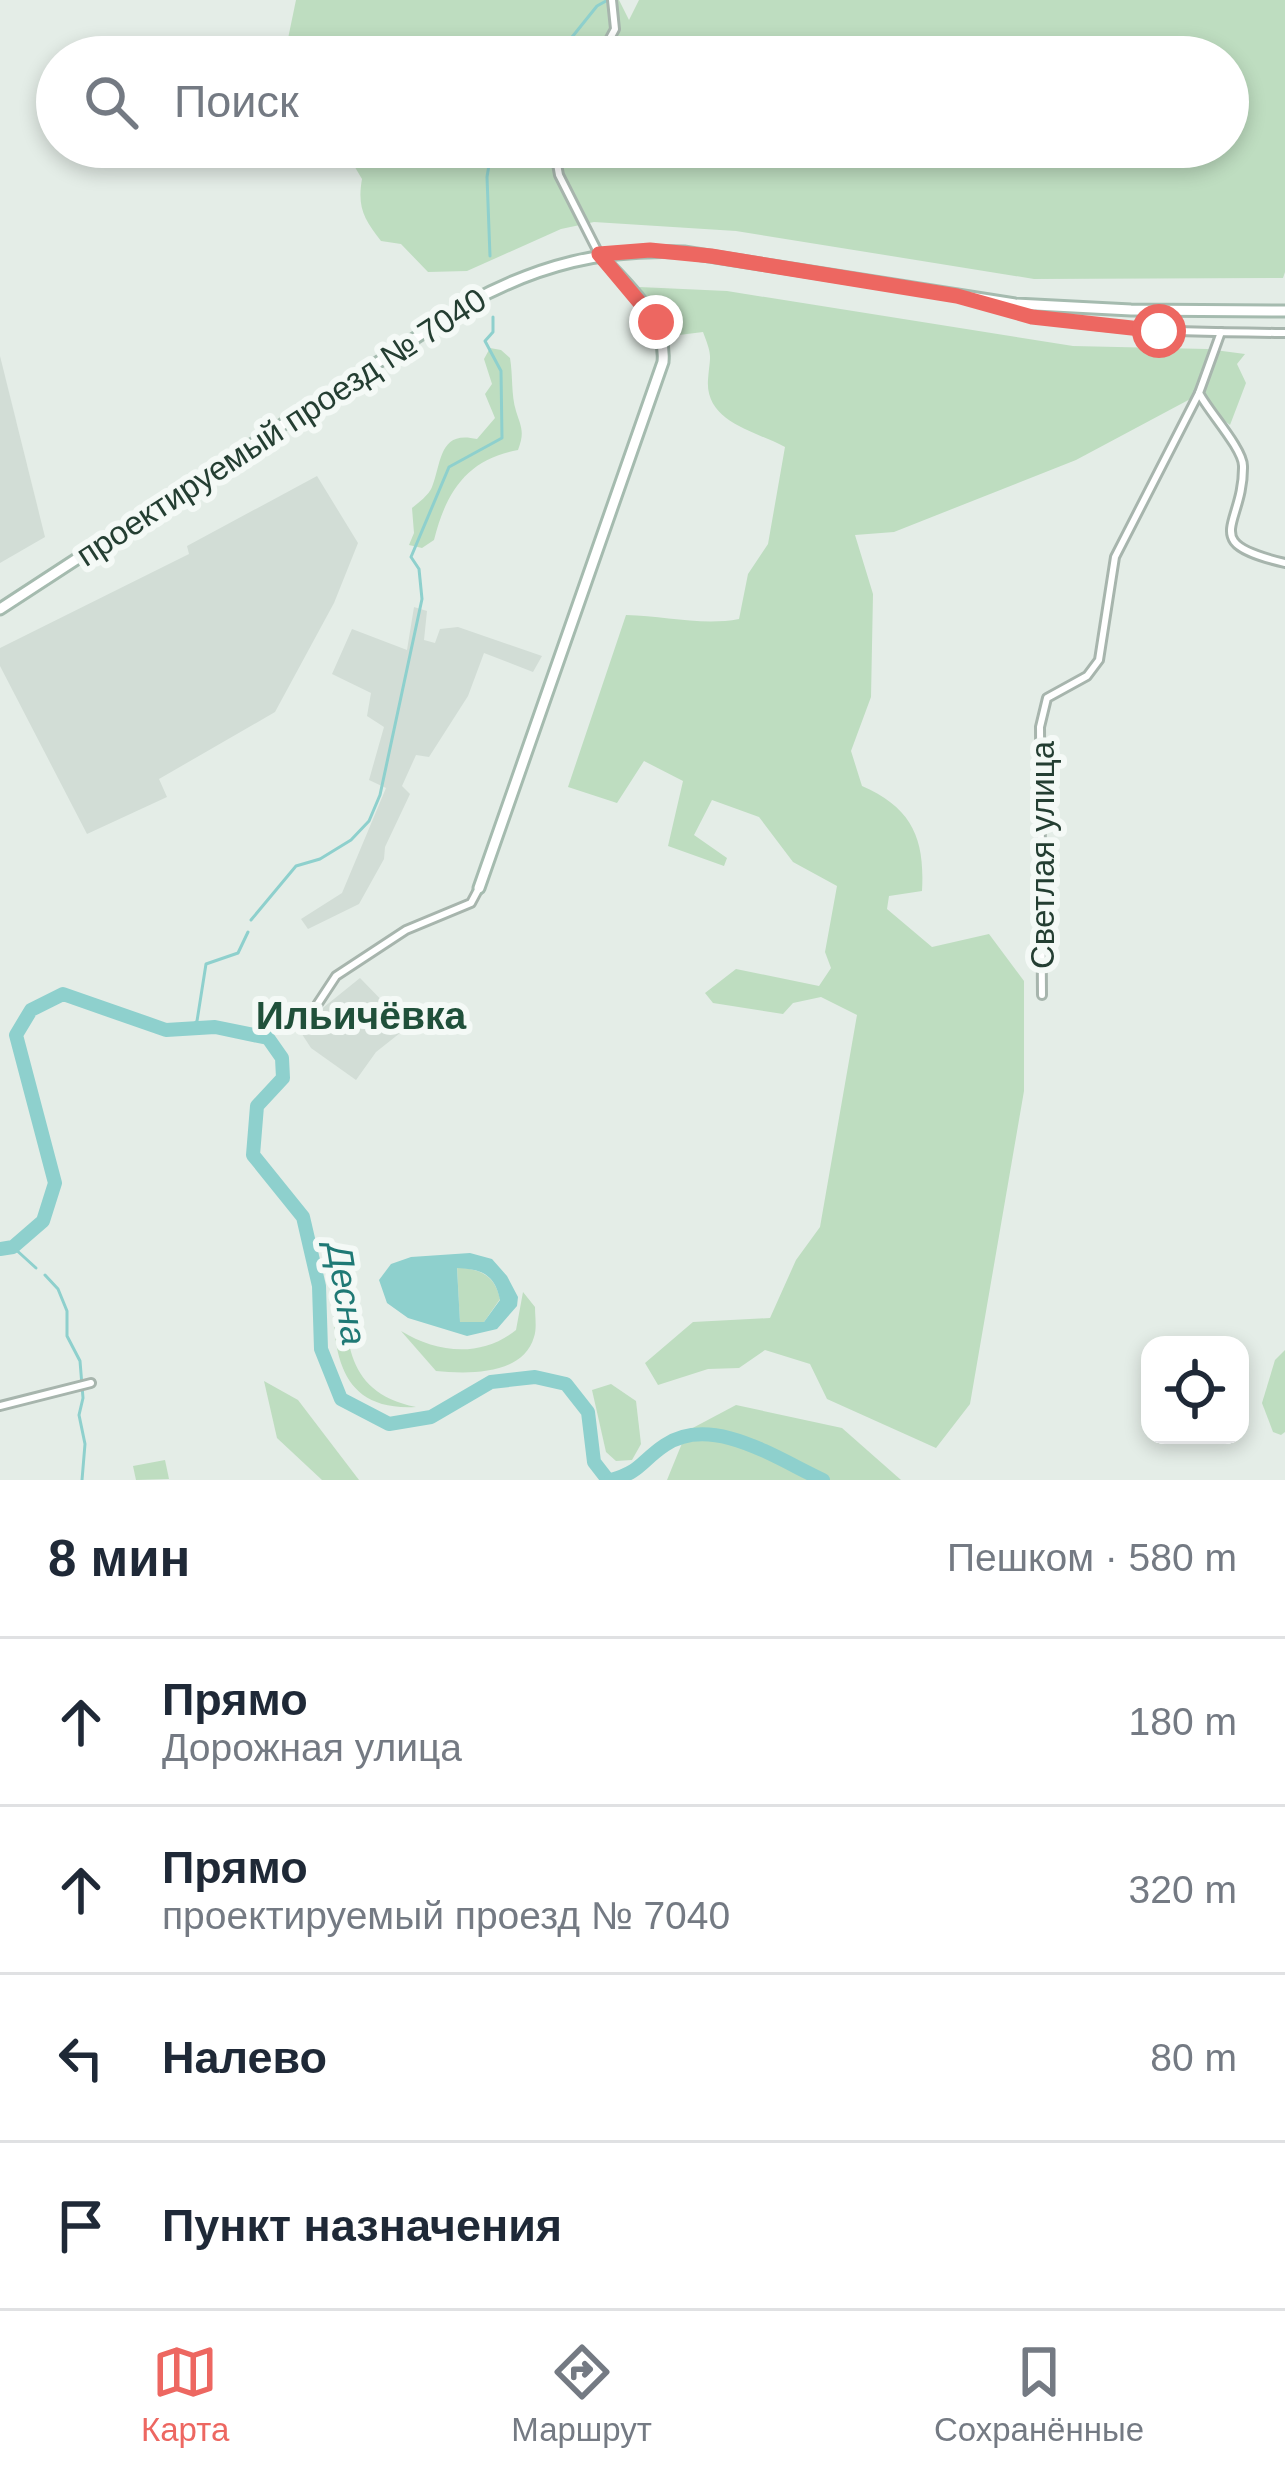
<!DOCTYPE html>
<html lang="ru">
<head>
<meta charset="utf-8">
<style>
  :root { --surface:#fff; --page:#f2f2f3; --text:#1f2937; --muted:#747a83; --line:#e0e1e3; --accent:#ed6761 }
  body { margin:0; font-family:Arial,sans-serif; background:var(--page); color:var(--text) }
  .controls { position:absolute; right:36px; bottom:36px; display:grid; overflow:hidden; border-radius:24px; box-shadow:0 6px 18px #0003 }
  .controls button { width:108px; height:108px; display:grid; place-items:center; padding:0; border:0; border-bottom:3px solid var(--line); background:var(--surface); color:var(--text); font:60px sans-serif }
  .stop { position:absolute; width:36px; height:36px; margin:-27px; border:9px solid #ed6761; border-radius:50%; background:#fff }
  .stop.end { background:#ed6761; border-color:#fff; box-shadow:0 3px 12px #0008 }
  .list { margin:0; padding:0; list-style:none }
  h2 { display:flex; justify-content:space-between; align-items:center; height:156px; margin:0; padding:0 48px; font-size:51px }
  h2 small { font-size:39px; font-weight:400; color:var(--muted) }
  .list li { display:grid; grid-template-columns:78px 1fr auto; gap:36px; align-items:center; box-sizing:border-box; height:168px; padding:0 48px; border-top:3px solid var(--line) }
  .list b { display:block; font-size:45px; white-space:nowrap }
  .list p { margin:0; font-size:39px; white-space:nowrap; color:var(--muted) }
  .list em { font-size:39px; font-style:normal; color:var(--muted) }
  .icon { flex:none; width:66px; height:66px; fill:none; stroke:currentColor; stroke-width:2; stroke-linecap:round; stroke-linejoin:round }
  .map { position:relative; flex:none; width:1285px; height:1480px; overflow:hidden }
  .search { position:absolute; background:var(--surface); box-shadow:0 6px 18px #0003; left:36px; right:36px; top:36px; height:132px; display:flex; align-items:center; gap:30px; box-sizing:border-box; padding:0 42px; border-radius:66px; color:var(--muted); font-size:45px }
  .sheet { height:828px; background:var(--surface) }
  nav { display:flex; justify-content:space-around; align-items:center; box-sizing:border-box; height:168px; border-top:3px solid var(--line); background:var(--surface); font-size:33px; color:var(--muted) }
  nav a { display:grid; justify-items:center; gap:6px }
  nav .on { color:var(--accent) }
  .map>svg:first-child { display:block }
  .built { fill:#d2ddd6 }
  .green { fill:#beddc0 }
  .water { fill:#8ed0cd; fill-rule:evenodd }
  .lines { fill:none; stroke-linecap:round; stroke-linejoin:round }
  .stream { stroke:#8ed0cd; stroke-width:3 }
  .river { stroke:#8ed0cd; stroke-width:14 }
  .street-casing { stroke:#a7b5ad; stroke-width:12 }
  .secondary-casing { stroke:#a5bbaf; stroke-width:15 }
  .street { stroke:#fff; stroke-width:6 }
  .secondary { stroke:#fff; stroke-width:9 }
  .route { stroke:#ed6761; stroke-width:15 }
  .labels { text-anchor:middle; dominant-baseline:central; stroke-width:12; stroke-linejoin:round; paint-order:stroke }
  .street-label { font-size:33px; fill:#243e32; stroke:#f4f9f6 }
  .water-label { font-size:36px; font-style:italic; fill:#1f7975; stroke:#f4f9f6 }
  .quarter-label { font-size:39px; font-weight:bold; fill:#20503a; stroke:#f4f9f6 }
</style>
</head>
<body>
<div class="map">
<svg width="1285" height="1480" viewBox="0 0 1285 1480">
  <rect width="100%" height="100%" fill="#e4ede7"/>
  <g class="built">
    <path d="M0 356 45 537 0 563Z"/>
    <path d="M317 476 358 543 334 603 275 712 159 779 167 797 87 834 0 666V648L189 554 187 546Z"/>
    <path d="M414 607 427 611 424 640 435 643 440 629 458 627 542 656 533 672 484 653 468 696 429 757 416 755 402 786 410 794 385 847 384 859 359 904 308 929 301 919 342 893 386 788 369 780 384 727 367 716 371 693 332 674 352 629 407 650Z"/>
    <path d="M360 978 392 1011 385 1020 400 1033 376 1052 356 1080 311 1048 298 1028Z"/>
  </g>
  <g class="green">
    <path d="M296 0H619L629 20 639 0H1285V272L1283 278 1034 279 736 231 594 222 561 229 467 271 428 272 401 244 381 241C364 219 357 207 362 179L343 147H1228V57H288L285 53Z"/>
    <path d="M639 287 727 291 1073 346 1207 349 1245 354 1237 364 1246 383 1230 425 1194 397 1076 460 894 532 855 535 873 594 871 697 851 751 862 786C912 808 925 838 922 891L889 896 887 909 932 947 989 934 1024 981V1091L970 1404 936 1448 827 1399 810 1364 765 1350 739 1368 708 1369 658 1385 645 1363 693 1322 770 1318 796 1260 820 1227 857 1015 821 997 793 1003 783 1014 713 1003 705 993 736 969 819 986 831 968 825 952 837 886 793 862 759 817 712 800 694 835 727 858 724 866 668 846 683 781 644 761 617 803 568 787 626 615C664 616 703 626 739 619L748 574 768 544 785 447C755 431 705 422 708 380 710 354 713 358 703 332L679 335Z"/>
    <path d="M490 348 501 350 510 358C513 375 511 395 516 411 521 427 525 432 518 450 467 459 446 492 434 540L422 548 409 545 414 533 412 508C418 503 429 495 432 487 442 461 439 430 477 439L495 418 485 394 492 384 484 359Z"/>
    <path d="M332 1265 344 1268C347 1332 339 1391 416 1407 326 1412 334 1331 332 1265Z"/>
    <path d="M457 1267C481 1270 494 1274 500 1299L484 1322 460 1323Z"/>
    <path d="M523 1292 535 1307C535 1316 537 1329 534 1337 523 1376 467 1374 436 1371L401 1331C437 1353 481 1358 516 1330Z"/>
    <path d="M1285 1350V1432L1281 1435 1273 1432 1262 1403 1275 1360Z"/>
    <path d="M264 1381 298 1400 359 1480H322L277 1438Z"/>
    <path d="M611 1384 636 1401 641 1444 632 1460 616 1461 606 1452 592 1390Z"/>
    <path d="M736 1405 842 1428 901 1480H667L687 1431Z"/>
    <path d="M165 1460 169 1479 136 1480 133 1466Z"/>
  </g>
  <path class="water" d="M470 1253 492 1259 507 1276 518 1297 517 1306 497 1329 467 1336 408 1318 387 1303 379 1280 391 1264 411 1257ZM457 1268C481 1269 495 1274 500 1300L484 1322H460Z"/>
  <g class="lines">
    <g class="stream">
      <path d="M556 57 597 6 606 1"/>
      <path d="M490 256 487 177 492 147"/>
      <path d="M251 920 296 866 320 859 351 840 369 821 380 795 422 599 419 569 411 557 449 467 502 438 501 371 485 341 493 332V317"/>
      <path d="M189 1029 197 1021 206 964 238 953 248 932"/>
      <path d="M13 1247 36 1268"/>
      <path d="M45 1275 58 1289 67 1311V1336L80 1361 83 1398 79 1415 85 1444 82 1480"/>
    </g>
    <g class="river">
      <path d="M0 1249 13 1247 43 1221 55 1183 16 1035 31 1010 63 994 166 1030 215 1027 268 1038 282 1058 283 1078 257 1106 253 1155 303 1217 319 1286 321 1349 341 1399 389 1424 431 1417 491 1382 535 1377 566 1384 588 1412 594 1462 608 1480"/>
      <path d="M611 1480C641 1472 641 1461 665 1445 712 1413 779 1460 823 1480"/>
    </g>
    <g class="street-casing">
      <g id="street">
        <path d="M600 57 615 29 612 0"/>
        <path d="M562 147 557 164 559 175 599 254"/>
        <path d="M977 302C1078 332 1181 332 1285 333"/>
        <path d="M1221 332 1199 393C1209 412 1243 449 1243 466 1244 527 1196 542 1285 563"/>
        <path d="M1042 995 1040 727 1047 698 1087 676 1099 660 1115 557 1199 393"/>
        <path d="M311 1014 336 976 406 930 471 903 479 888"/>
        <path d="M0 1406 91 1383"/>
      </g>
    </g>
    <g class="secondary-casing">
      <g id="secondary">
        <path d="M0 609 469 303C538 265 605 248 684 252L1015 304 1131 310 1285 311"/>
        <path d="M479 888 663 362C667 317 627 286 599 254"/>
      </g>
    </g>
    <use href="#street" class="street"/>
    <use href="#secondary" class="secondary"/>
  </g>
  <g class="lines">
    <path class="route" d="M656 322 599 254 650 250 711 256 957 296 1032 317 1159 331"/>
  </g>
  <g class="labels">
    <g class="street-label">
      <text transform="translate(281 427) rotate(-33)">проектируемый проезд № 7040</text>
      <text transform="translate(1042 855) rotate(-90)">Светлая улица</text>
    </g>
    <g class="water-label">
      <text transform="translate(347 1294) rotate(81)">Десна</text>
    </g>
    <g class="quarter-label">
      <text x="361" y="1015">Ильичёвка</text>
    </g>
  </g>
</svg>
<div class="controls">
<button><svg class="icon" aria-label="locate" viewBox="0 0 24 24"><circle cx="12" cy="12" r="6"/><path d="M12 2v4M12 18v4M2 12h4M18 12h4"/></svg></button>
</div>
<div class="stop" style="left:1159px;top:331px"></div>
<div class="stop end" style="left:656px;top:322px"></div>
<div class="search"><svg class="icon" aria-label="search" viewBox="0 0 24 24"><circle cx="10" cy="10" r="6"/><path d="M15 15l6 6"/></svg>Поиск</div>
</div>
<section class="sheet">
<h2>8 мин<small>Пешком · 580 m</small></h2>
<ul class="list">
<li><svg class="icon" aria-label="ahead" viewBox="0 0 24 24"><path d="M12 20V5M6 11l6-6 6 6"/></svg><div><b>Прямо</b><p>Дорожная улица</p></div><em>180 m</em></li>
<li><svg class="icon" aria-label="ahead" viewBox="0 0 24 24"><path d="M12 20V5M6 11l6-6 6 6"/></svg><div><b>Прямо</b><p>проектируемый проезд № 7040</p></div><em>320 m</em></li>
<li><svg class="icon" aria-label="left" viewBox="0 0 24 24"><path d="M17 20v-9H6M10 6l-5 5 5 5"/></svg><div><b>Налево</b></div><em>80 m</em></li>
<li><svg class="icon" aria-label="arrive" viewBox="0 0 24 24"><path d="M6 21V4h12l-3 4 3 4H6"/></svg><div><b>Пункт назначения</b></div></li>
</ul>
</section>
<nav>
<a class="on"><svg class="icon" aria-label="map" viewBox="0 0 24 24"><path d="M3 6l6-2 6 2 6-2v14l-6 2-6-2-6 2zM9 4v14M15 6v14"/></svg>Карта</a>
<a><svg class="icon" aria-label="directions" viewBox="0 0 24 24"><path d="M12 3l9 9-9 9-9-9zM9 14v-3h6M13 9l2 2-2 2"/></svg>Маршрут</a>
<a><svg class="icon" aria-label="saved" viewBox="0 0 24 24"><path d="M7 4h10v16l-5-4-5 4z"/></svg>Сохранённые</a>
</nav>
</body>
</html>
